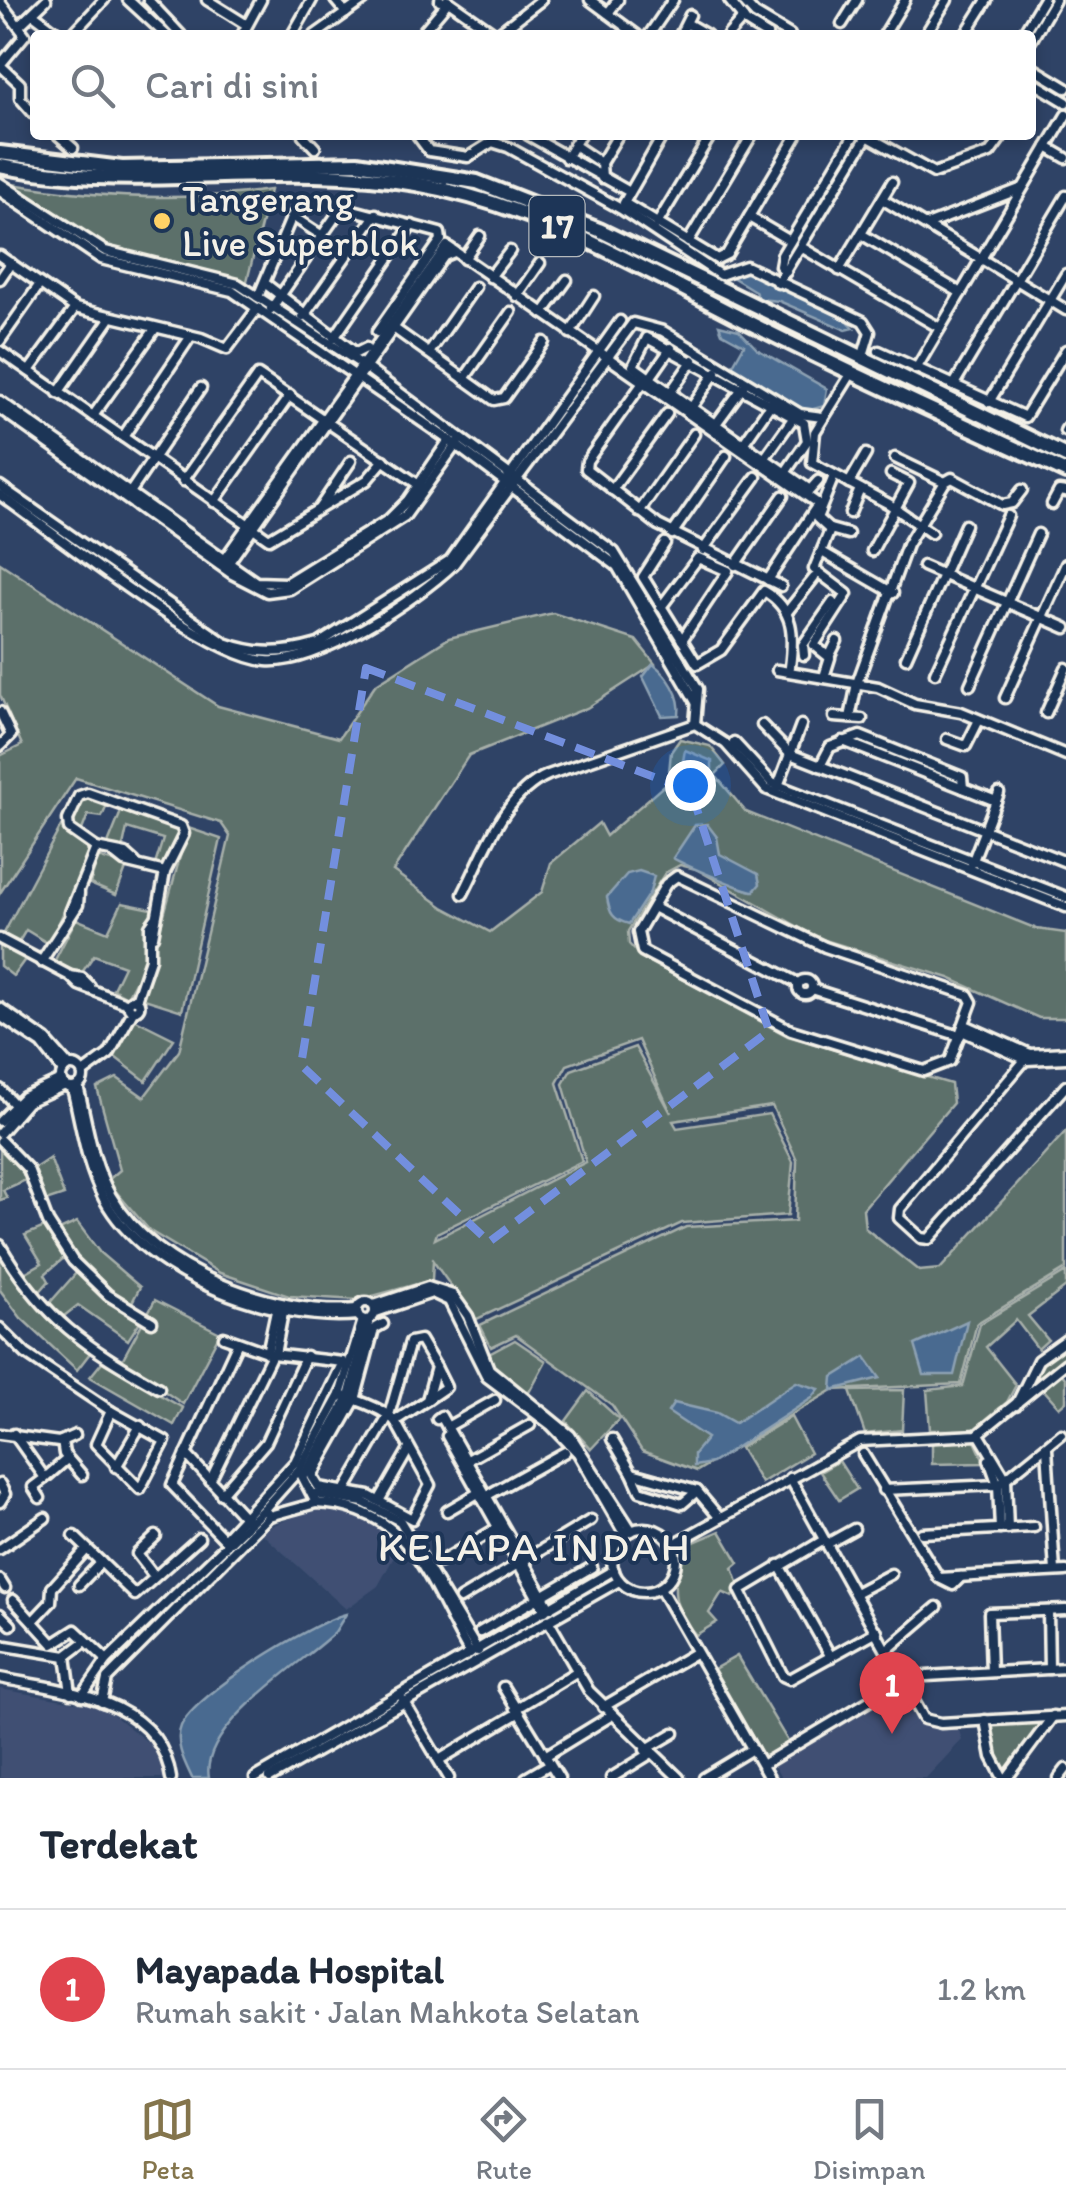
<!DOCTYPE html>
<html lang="id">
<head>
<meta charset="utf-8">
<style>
  :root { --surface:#fff; --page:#f2f2f3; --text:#1f2937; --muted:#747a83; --line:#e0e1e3; --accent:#84754c }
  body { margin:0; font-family:Itim,sans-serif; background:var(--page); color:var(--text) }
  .you { position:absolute; left:690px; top:785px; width:35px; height:35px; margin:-25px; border:8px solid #fff; border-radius:50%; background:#1a73e8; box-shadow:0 0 0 15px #1a73e833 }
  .badge { display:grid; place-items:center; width:65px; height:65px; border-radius:50%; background:var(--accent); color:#fff; font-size:32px; font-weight:700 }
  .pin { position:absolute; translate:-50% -82px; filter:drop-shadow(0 2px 5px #0008) }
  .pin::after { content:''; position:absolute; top:52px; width:35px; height:30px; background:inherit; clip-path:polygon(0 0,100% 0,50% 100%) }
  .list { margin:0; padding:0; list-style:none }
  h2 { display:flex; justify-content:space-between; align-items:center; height:130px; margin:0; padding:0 40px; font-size:42px }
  h2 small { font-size:32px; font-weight:400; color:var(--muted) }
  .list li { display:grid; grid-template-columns:65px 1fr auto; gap:30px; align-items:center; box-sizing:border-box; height:160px; padding:0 40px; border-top:2px solid var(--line) }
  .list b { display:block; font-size:38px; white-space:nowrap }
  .list p { margin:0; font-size:32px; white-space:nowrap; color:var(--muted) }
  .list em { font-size:32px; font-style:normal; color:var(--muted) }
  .icon { flex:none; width:55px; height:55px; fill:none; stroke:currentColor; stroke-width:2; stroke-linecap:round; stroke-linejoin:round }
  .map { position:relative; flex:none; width:1066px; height:1778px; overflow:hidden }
  .search { position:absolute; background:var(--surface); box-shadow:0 5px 15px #0003; left:30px; right:30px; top:30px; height:110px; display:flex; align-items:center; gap:25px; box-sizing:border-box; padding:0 35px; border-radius:10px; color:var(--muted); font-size:38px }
  .sheet { height:290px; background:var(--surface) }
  nav { display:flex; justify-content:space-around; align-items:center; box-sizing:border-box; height:140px; border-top:2px solid var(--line); background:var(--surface); font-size:28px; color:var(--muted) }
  nav a { display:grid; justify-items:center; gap:5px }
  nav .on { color:var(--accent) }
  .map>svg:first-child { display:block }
  .built { fill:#3f5073 }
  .green { fill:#5c706b; stroke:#a8b0aa; stroke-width:2.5; fill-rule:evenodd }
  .water { fill:#496b90; stroke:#8da1b3; stroke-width:2.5 }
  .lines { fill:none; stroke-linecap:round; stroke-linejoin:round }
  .minor-casing { stroke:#f4f1e8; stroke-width:15 }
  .highway-casing { stroke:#f4f1e8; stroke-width:20 }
  .minor { stroke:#1d3557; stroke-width:8 }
  .highway { stroke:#1d3557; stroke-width:12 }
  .marked { fill:none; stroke:#738fde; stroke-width:8; stroke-dasharray:20 12; stroke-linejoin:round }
  .poi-dot { fill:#ffd166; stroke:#1d3557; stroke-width:4 }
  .labels { text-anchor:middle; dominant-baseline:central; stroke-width:8; stroke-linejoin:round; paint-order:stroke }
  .shield { fill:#1d3557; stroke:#b4b9bc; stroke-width:2.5 }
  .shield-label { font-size:35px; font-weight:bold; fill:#f4f1e8 }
  .poi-label { font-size:38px; fill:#f4f1e8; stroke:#1d3557; text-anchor:start }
  .quarter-label { font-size:42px; letter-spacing:2.5px; fill:#f4f1e8; stroke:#1d3557 }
</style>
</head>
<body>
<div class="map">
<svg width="1066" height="1778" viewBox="0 0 1066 1778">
  <rect width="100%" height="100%" fill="#2f4366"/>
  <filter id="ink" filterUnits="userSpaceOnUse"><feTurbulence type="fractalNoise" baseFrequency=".01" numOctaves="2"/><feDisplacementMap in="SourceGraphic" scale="20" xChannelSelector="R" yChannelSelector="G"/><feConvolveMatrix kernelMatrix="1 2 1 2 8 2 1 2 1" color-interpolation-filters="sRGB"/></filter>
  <g filter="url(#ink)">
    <g class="built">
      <path d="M308 1511H339L364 1518 393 1535 400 1546 378 1586 346 1609 259 1531Z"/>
      <path d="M900 1688 925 1727 957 1724 962 1740 926 1778H781L773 1764Z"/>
      <path d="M0 1689 103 1707 160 1752 165 1778H0Z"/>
    </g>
    <g class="green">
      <path d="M6 183C93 198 183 202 270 190L246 285 221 274 97 245Z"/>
      <path d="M0 563 218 706 339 738 375 685 449 638 553 613 636 640 655 664 587 708 469 755 393 871 443 907 490 932 542 892 551 863 599 823 606 836 668 782 671 752 680 739 710 746 725 765 715 775 746 812 1037 929 1066 933V1018H1039L949 978 818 938 696 869 680 865 665 873 628 931 629 944 642 958 788 1036 951 1084 953 1103 863 1209 865 1228 919 1271 940 1269 1066 1131V1269L977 1323 961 1384 833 1390 697 1471 642 1451 612 1405 516 1335 491 1347 480 1325 686 1227 795 1221 797 1160 772 1106 673 1121 677 1128 769 1114 793 1162 788 1215 682 1223 475 1320 433 1261 432 1280 358 1300 289 1296 220 1273 150 1231 107 1181 120 1170 97 1088 117 1078 144 1097 179 1051 230 836 221 823 76 778 0 893V756L22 745 0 695ZM638 1040 671 1113 635 1047 571 1070 563 1084 586 1162 435 1239 437 1233 582 1161 557 1083 567 1065Z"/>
      <path d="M81 797 108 803 102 817 88 815 82 830 70 827Z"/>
      <path d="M122 809 181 830 166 868 155 865 163 839 127 828 122 851 106 849Z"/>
      <path d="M61 826 93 849 49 944 26 930 17 945 2 937Z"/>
      <path d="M188 828 221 839 182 1011 141 998Z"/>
      <path d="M98 857 127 866 116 895 90 884Z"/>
      <path d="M122 903 152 909 144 965 127 997 113 989 124 966 94 955 81 974 54 962 76 919 108 932Z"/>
      <path d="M0 942 26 958 13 976 0 966Z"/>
      <path d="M134 1019 174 1039 146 1081 111 1054Z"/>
      <path d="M0 1146 28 1179 3 1190 7 1198 0 1200Z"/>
      <path d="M50 1158 64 1195 43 1202 32 1170Z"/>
      <path d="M77 1222 100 1253 140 1287 130 1306C101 1283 75 1263 57 1231Z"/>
      <path d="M47 1226 65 1257 45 1274 49 1281 36 1296 21 1275 42 1263 25 1235Z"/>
      <path d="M0 1253C26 1294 49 1326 90 1353L77 1370 21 1318 0 1290Z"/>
      <path d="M77 1272 104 1298 141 1320 128 1340 78 1305 59 1320 47 1306Z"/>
      <path d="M1066 1272V1287L1028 1316 1048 1340 1038 1349 1016 1320 986 1347 1016 1385 1007 1402 973 1430H930L927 1390 963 1386 980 1324Z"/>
      <path d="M155 1300 220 1333 183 1404 121 1362Z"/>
      <path d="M515 1340 546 1361 528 1394 498 1376 487 1355Z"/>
      <path d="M1066 1340V1361L1026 1392 1038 1365Z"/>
      <path d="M102 1362 183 1408 174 1425 90 1377Z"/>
      <path d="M1060 1372 1066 1379V1401L1059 1407 1043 1389Z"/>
      <path d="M904 1390 902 1430 865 1434 850 1391Z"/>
      <path d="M588 1391 619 1419 591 1449 566 1421Z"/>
      <path d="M791 1417 810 1453 761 1483 740 1448Z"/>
      <path d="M974 1439 985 1463 932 1464V1442Z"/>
      <path d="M839 1461 857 1489 839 1500 820 1472Z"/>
      <path d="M720 1531 739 1563 733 1568 739 1585 733 1597 722 1592 709 1613 717 1622 696 1635C668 1604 673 1585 682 1547Z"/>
      <path d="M737 1656 789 1743 765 1759 714 1669Z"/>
      <path d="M1044 1719 1006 1777 993 1753 989 1724Z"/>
    </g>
    <g class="water">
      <path d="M743 269 848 321 854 328 846 330 779 301 758 299 755 291 732 277Z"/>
      <path d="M719 325 739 330 757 349 827 389 824 406 807 411 730 370 744 345 722 333Z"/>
      <path d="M653 664C668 675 682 696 679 715L662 716 643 677Z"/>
      <path d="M685 750 712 761V797L687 804 678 788Z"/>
      <path d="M707 824 717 837 720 854 758 874 760 884 754 891C747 892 680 863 673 858L695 825Z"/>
      <path d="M639 871 654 876 650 892 629 924C613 920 609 913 607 897L627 874Z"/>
      <path d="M967 1321 954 1375H924L915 1345Z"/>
      <path d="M865 1357 880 1378 832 1390 833 1377Z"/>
      <path d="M796 1382 819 1389 812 1398 712 1463 694 1466V1454L707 1438 668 1412 674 1403 717 1413 735 1423Z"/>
      <path d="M346 1614 335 1632C300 1665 199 1727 209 1778H192C185 1763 174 1743 181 1726 195 1694 311 1623 346 1614Z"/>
    </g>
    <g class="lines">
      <g class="minor-casing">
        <g id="minor">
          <path d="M128 0 166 35"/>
          <path d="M148 0 181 35"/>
          <path d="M207 0 247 25"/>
          <path d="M335 0 346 13"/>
          <path d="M447 0 497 35"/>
          <path d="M590 0 637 35"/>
          <path d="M729 0 746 22 767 35"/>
          <path d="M742 0 755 14 790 35"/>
          <path d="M440 1V0"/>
          <path d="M0 2 25 35 0 65"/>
          <path d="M608 13 618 0"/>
          <path d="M33 14 61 35"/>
          <path d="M21 24 46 0"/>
          <path d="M688 24 707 35"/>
          <path d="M842 24 857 0"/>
          <path d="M75 31 104 0"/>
          <path d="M242 35 261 0"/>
          <path d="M292 35 312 0"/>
          <path d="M315 35 364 0"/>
          <path d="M420 35 449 1"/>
          <path d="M496 35 541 0"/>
          <path d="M649 35 673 0"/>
          <path d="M680 35 690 15"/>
          <path d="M728 35 743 18"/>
          <path d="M884 35 905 0"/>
          <path d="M925 35 947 0"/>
          <path d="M965 35 987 0"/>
          <path d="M1022 35 1043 0"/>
          <path d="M1031 41 1055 0"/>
          <path d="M0 65 20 84V98L35 115"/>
          <path d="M1031 67 1066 88"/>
          <path d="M1031 81 1066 102"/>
          <path d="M58 135 73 148"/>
          <path d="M303 135 315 148"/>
          <path d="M417 135 429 151 468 157 492 142 508 147 621 209 720 275 746 266 863 321 870 332 864 352"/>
          <path d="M528 135 628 191"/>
          <path d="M663 135 624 203 717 259 727 254 797 135"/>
          <path d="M867 136 934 173 990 153 1003 135"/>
          <path d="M574 145 601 163"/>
          <path d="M1047 147 1066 158"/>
          <path d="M566 158 580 135"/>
          <path d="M602 178 601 163 618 135"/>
          <path d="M0 183 105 251 238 284 361 364 614 552 698 689 695 724"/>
          <path d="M0 191 101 259 232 291 456 445 617 566 696 702"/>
          <path d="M882 199 1066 310"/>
          <path d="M749 217 790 241"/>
          <path d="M657 224 711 135"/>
          <path d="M927 225 1020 189"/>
          <path d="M861 234 961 293"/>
          <path d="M688 242 752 135"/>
          <path d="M801 247 940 328"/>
          <path d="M0 256 75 308 201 338 227 349 258 308"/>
          <path d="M464 259 480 236"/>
          <path d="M839 270 892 182"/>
          <path d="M786 272 780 266 782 255 854 135"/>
          <path d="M490 277 510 251"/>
          <path d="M0 279 11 263"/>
          <path d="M778 283 868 135"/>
          <path d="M267 285 356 353 366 348"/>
          <path d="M517 296 540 263"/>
          <path d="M258 297 292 216 321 235"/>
          <path d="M271 309 342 207 440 233 441 240 377 332"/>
          <path d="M543 313 567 280"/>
          <path d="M303 317 376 214"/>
          <path d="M392 327 494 400 504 398 544 342"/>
          <path d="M570 333 594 296"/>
          <path d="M334 338 412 225"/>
          <path d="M0 341 40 284"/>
          <path d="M0 351 269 539 367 480 384 460"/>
          <path d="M879 351 1025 417 1066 350"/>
          <path d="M429 353 475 287"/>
          <path d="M916 369 1066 115"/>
          <path d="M29 371 75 308"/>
          <path d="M650 378 671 348"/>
          <path d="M464 379 511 312"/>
          <path d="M848 379 815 432 812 463 889 504 931 533"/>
          <path d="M642 384 587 461 586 469 658 525 781 586"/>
          <path d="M953 386 1066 196"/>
          <path d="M58 393 109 320"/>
          <path d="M670 393 693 360"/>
          <path d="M0 401 229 563 256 582 286 583 388 520 408 500 449 440"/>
          <path d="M989 402 1066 274"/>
          <path d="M691 408 716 372"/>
          <path d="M0 409 232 574 267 592 290 589 405 516 458 442"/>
          <path d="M93 416 155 329"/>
          <path d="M713 428 743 387"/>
          <path d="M1065 431 1066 429"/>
          <path d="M123 437 191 336"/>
          <path d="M743 444 771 404"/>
          <path d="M895 458 945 482 952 478 1002 505 1012 503 1022 490"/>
          <path d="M764 459 794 417"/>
          <path d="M785 473 807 441 804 423 647 338 633 366C691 408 751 449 810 490L818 481"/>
          <path d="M183 481 258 375 419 485"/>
          <path d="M849 483 866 454"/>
          <path d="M0 486 225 643C258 655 284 654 318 644L450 560 620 321"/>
          <path d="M612 490 667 414"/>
          <path d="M129 494 201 388"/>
          <path d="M0 495C56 534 205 656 266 661 318 665 416 600 454 564L633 323 663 331 800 414 822 417"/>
          <path d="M214 502 290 395"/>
          <path d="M1052 504 1059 491 1066 492"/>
          <path d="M320 507 351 461"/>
          <path d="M639 512 694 434"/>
          <path d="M850 513 860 489"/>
          <path d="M830 529 848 534"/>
          <path d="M672 534 726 456"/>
          <path d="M665 543 643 577 697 664 721 650 764 591C795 609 794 636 790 667"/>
          <path d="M703 550 756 477"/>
          <path d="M872 551 909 483 891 474"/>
          <path d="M822 552 893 593"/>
          <path d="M220 565 447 246 817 503"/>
          <path d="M227 565 444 256 454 252"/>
          <path d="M735 565 783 496"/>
          <path d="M923 566 1066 628"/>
          <path d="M768 580 815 509"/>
          <path d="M661 607 698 558 728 571 682 640"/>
          <path d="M787 612 814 578"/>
          <path d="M804 655 803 645 833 602"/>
          <path d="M829 657 837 641"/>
          <path d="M906 658 965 525"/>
          <path d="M777 670 878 687 915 704 961 712 1066 755"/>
          <path d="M935 673 1008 516"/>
          <path d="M824 677 830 658 814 645 847 594 814 569 830 530 817 518 834 476"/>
          <path d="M970 685 1038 534"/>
          <path d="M1005 698 1066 564"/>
          <path d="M0 712 11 735 0 746"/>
          <path d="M1046 713 1066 668"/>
          <path d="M834 717 862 719"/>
          <path d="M850 718 857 683 907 545 945 482"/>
          <path d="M695 724 726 744 766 789 1066 907"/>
          <path d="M762 725 790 754 1066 862"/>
          <path d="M947 739 966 746 979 720"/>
          <path d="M843 741 963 788"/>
          <path d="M734 742 772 783 1066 897"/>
          <path d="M820 766 830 747 860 736 962 777 963 788 996 801"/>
          <path d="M778 786 801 725"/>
          <path d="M114 854 124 862 165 872 153 936"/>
          <path d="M135 862 126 854 96 848 69 829 68 820 79 796 88 793 181 826 184 834 165 872"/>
          <path d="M972 863 999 793"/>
          <path d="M677 876 825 947 968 995 972 1002 950 1061 924 1071 791 1030 642 951 638 932 666 884Z"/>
          <path d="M463 894C484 854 503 794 548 775L695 724"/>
          <path d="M653 907 798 983"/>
          <path d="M70 912 96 848"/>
          <path d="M0 939 70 976 82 978 90 986"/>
          <path d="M41 962 78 905 79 893"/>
          <path d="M70 976 79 985 128 1004"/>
          <circle cx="805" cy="987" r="7"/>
          <path d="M812 989 960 1036"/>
          <circle cx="134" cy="1005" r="5.5"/>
          <path d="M136 1000 150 959V926L155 919"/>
          <path d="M0 1008 46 1040 69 1066"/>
          <path d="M0 1016 42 1044 63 1071"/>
          <path d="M965 1025 1030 1054 1066 1052"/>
          <path d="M962 1031 1027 1060 1066 1058"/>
          <path d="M1030 1054 900 1209 899 1218 921 1238 929 1239 1066 1086"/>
          <circle cx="72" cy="1077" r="11"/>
          <path d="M83 1073 109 1054 133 1011"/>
          <path d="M78 1086C87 1122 92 1164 111 1196 155 1272 273 1315 357 1309"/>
          <path d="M72 1088C81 1124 86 1166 104 1199 146 1277 274 1323 358 1315"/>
          <path d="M0 1089 18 1108"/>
          <path d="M0 1121 24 1097 61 1080"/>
          <path d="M0 1133 27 1102 65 1085"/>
          <path d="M1 1141 28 1169 48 1222 73 1261 108 1295 152 1322"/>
          <path d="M0 1245C43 1319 86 1347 159 1388"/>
          <circle cx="366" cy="1311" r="9"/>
          <path d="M374 1305 428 1287 453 1295 468 1316 489 1369 570 1435 632 1531"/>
          <path d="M376 1312 432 1293 449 1301 487 1377 551 1425 578 1453 625 1535"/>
          <path d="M0 1328 26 1354 111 1411"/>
          <path d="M224 1337 272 1354 343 1362 295 1462 224 1539 172 1485 238 1342"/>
          <path d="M267 1353 276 1311"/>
          <path d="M275 1354 283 1312"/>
          <path d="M340 1395C358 1400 382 1408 395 1421L430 1485 412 1519 369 1496 319 1487 312 1476 355 1400 374 1329 383 1324"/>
          <path d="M427 1400 446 1387 436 1367"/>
          <path d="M1016 1405 1038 1360 1066 1340"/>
          <path d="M111 1411 165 1441 140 1489 96 1444Z"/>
          <path d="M437 1419 441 1416 550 1608"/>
          <path d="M447 1427 495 1400"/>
          <path d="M0 1434 59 1442 75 1435"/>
          <path d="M14 1434 45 1478 33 1487 40 1498"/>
          <path d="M979 1434 1006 1479 1008 1529"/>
          <path d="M447 1436 545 1611"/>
          <path d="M612 1439 632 1473 697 1491 719 1517"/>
          <path d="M62 1441 64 1454 82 1475"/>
          <path d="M1047 1448 1055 1571"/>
          <path d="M186 1454 246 1519"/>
          <path d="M863 1454 939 1578 953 1585 961 1577"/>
          <path d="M989 1460 998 1485 1000 1529"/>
          <path d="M464 1462 530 1425"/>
          <path d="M116 1467 140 1426"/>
          <path d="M299 1470 340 1395 363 1320"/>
          <path d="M299 1470 316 1503 269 1516 264 1509Z"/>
          <path d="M632 1473 640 1491 682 1504 697 1491"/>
          <path d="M304 1476 349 1397 369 1320"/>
          <path d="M45 1478 67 1459"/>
          <path d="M790 1478 924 1719 941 1723 1066 1716"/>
          <path d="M210 1481 272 1354"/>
          <path d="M0 1484 5 1494 0 1502"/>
          <path d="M346 1489 389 1415 410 1342 420 1340 436 1367 427 1400 395 1421"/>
          <path d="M883 1490 998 1485 1061 1434"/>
          <path d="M221 1494 266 1442 306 1356"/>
          <path d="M315 1494 363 1502 400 1521 478 1651"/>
          <path d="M486 1496 565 1452"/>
          <path d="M379 1501 409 1449"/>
          <path d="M316 1503C412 1507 428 1581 470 1654"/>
          <path d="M447 1511 478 1493"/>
          <circle cx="644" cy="1560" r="32"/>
          <path d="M922 1533 1034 1527"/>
          <path d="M74 1536 135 1595 199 1538"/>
          <path d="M824 1540 740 1590 783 1676 790 1679 877 1631"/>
          <path d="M827 1544 854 1529"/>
          <path d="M672 1545 860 1441 977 1435 1066 1363"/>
          <path d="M0 1549 45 1518"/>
          <path d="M440 1562 501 1526"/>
          <path d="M779 1565 831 1657"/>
          <path d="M154 1576 137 1554 156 1536"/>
          <path d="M939 1578 1066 1571"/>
          <path d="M0 1580 5 1588"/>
          <path d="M79 1585 101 1562"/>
          <path d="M660 1588 769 1778"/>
          <path d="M855 1593 891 1574"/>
          <path d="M460 1599 591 1520"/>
          <path d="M13 1600 53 1644 75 1630 107 1660"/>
          <path d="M1048 1611 1049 1669"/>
          <path d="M0 1614 11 1625"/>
          <path d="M548 1620 589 1691 679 1778"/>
          <path d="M33 1621 51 1602 52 1588 87 1549"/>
          <path d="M480 1632 592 1567"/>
          <path d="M0 1645 66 1656 82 1644"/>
          <path d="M887 1650 937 1607"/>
          <path d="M66 1656 71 1693"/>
          <path d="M991 1672 989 1613 1066 1610"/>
          <path d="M0 1678C64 1691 160 1698 171 1778"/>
          <path d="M503 1687 559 1778"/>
          <path d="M82 1696 107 1660 264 1509"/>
          <path d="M403 1700 449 1778"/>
          <path d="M102 1702 107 1679 269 1516"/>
          <path d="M603 1707 695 1653"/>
          <path d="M515 1709 576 1672"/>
          <path d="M985 1720 992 1757 1003 1778"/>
          <path d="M645 1750 674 1733"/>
          <path d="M545 1756 612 1715"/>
          <path d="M439 1760 518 1713"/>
          <path d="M762 1765 909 1677 1066 1668"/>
          <path d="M255 1778 614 1570"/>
          <path d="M270 1778 619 1581"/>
          <path d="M526 1778 550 1764"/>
          <path d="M611 1778 650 1754"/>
          <path d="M704 1778 752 1749"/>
          <path d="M1007 1778 1053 1716"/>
          <path d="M1059 1778 1066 1769"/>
        </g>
      </g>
      <g class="highway-casing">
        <g id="highway">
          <path d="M0 153 122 168 357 163 477 182 599 230 1066 456"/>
          <path d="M0 166C138 194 277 160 416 184 538 205 641 268 750 323 854 376 961 423 1066 472"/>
        </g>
      </g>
      <use href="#minor" class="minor"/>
      <use href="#highway" class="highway"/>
    </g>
  </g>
  <path class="marked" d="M366 668 691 791 769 1031 489 1242 301 1065Z"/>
  <circle class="poi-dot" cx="162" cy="221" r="10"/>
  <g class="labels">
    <rect class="shield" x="529.5" y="196" width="55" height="60" rx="8"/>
    <g class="shield-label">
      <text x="557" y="226">17</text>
    </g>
    <g class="poi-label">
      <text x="182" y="199">Tangerang<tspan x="182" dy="44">Live Superblok</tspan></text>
    </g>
    <g class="quarter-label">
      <text x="535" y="1546">KELAPA INDAH</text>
    </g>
  </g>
</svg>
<div class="you"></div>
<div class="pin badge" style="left:892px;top:1734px;background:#e0444e">1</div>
<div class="search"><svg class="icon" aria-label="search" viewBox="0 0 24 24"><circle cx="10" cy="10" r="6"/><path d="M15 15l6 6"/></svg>Cari di sini</div>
</div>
<section class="sheet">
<h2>Terdekat<small></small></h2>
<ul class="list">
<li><span class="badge" style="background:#e0444e">1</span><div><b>Mayapada Hospital</b><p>Rumah sakit · Jalan Mahkota Selatan</p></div><em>1.2 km</em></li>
</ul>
</section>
<nav>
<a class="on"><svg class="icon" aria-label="map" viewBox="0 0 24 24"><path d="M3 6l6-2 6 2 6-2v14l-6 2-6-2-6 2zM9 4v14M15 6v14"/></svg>Peta</a>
<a><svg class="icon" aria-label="directions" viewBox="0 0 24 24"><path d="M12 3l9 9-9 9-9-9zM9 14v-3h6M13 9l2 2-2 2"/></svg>Rute</a>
<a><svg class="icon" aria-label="saved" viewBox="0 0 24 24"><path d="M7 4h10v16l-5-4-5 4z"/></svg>Disimpan</a>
</nav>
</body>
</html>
